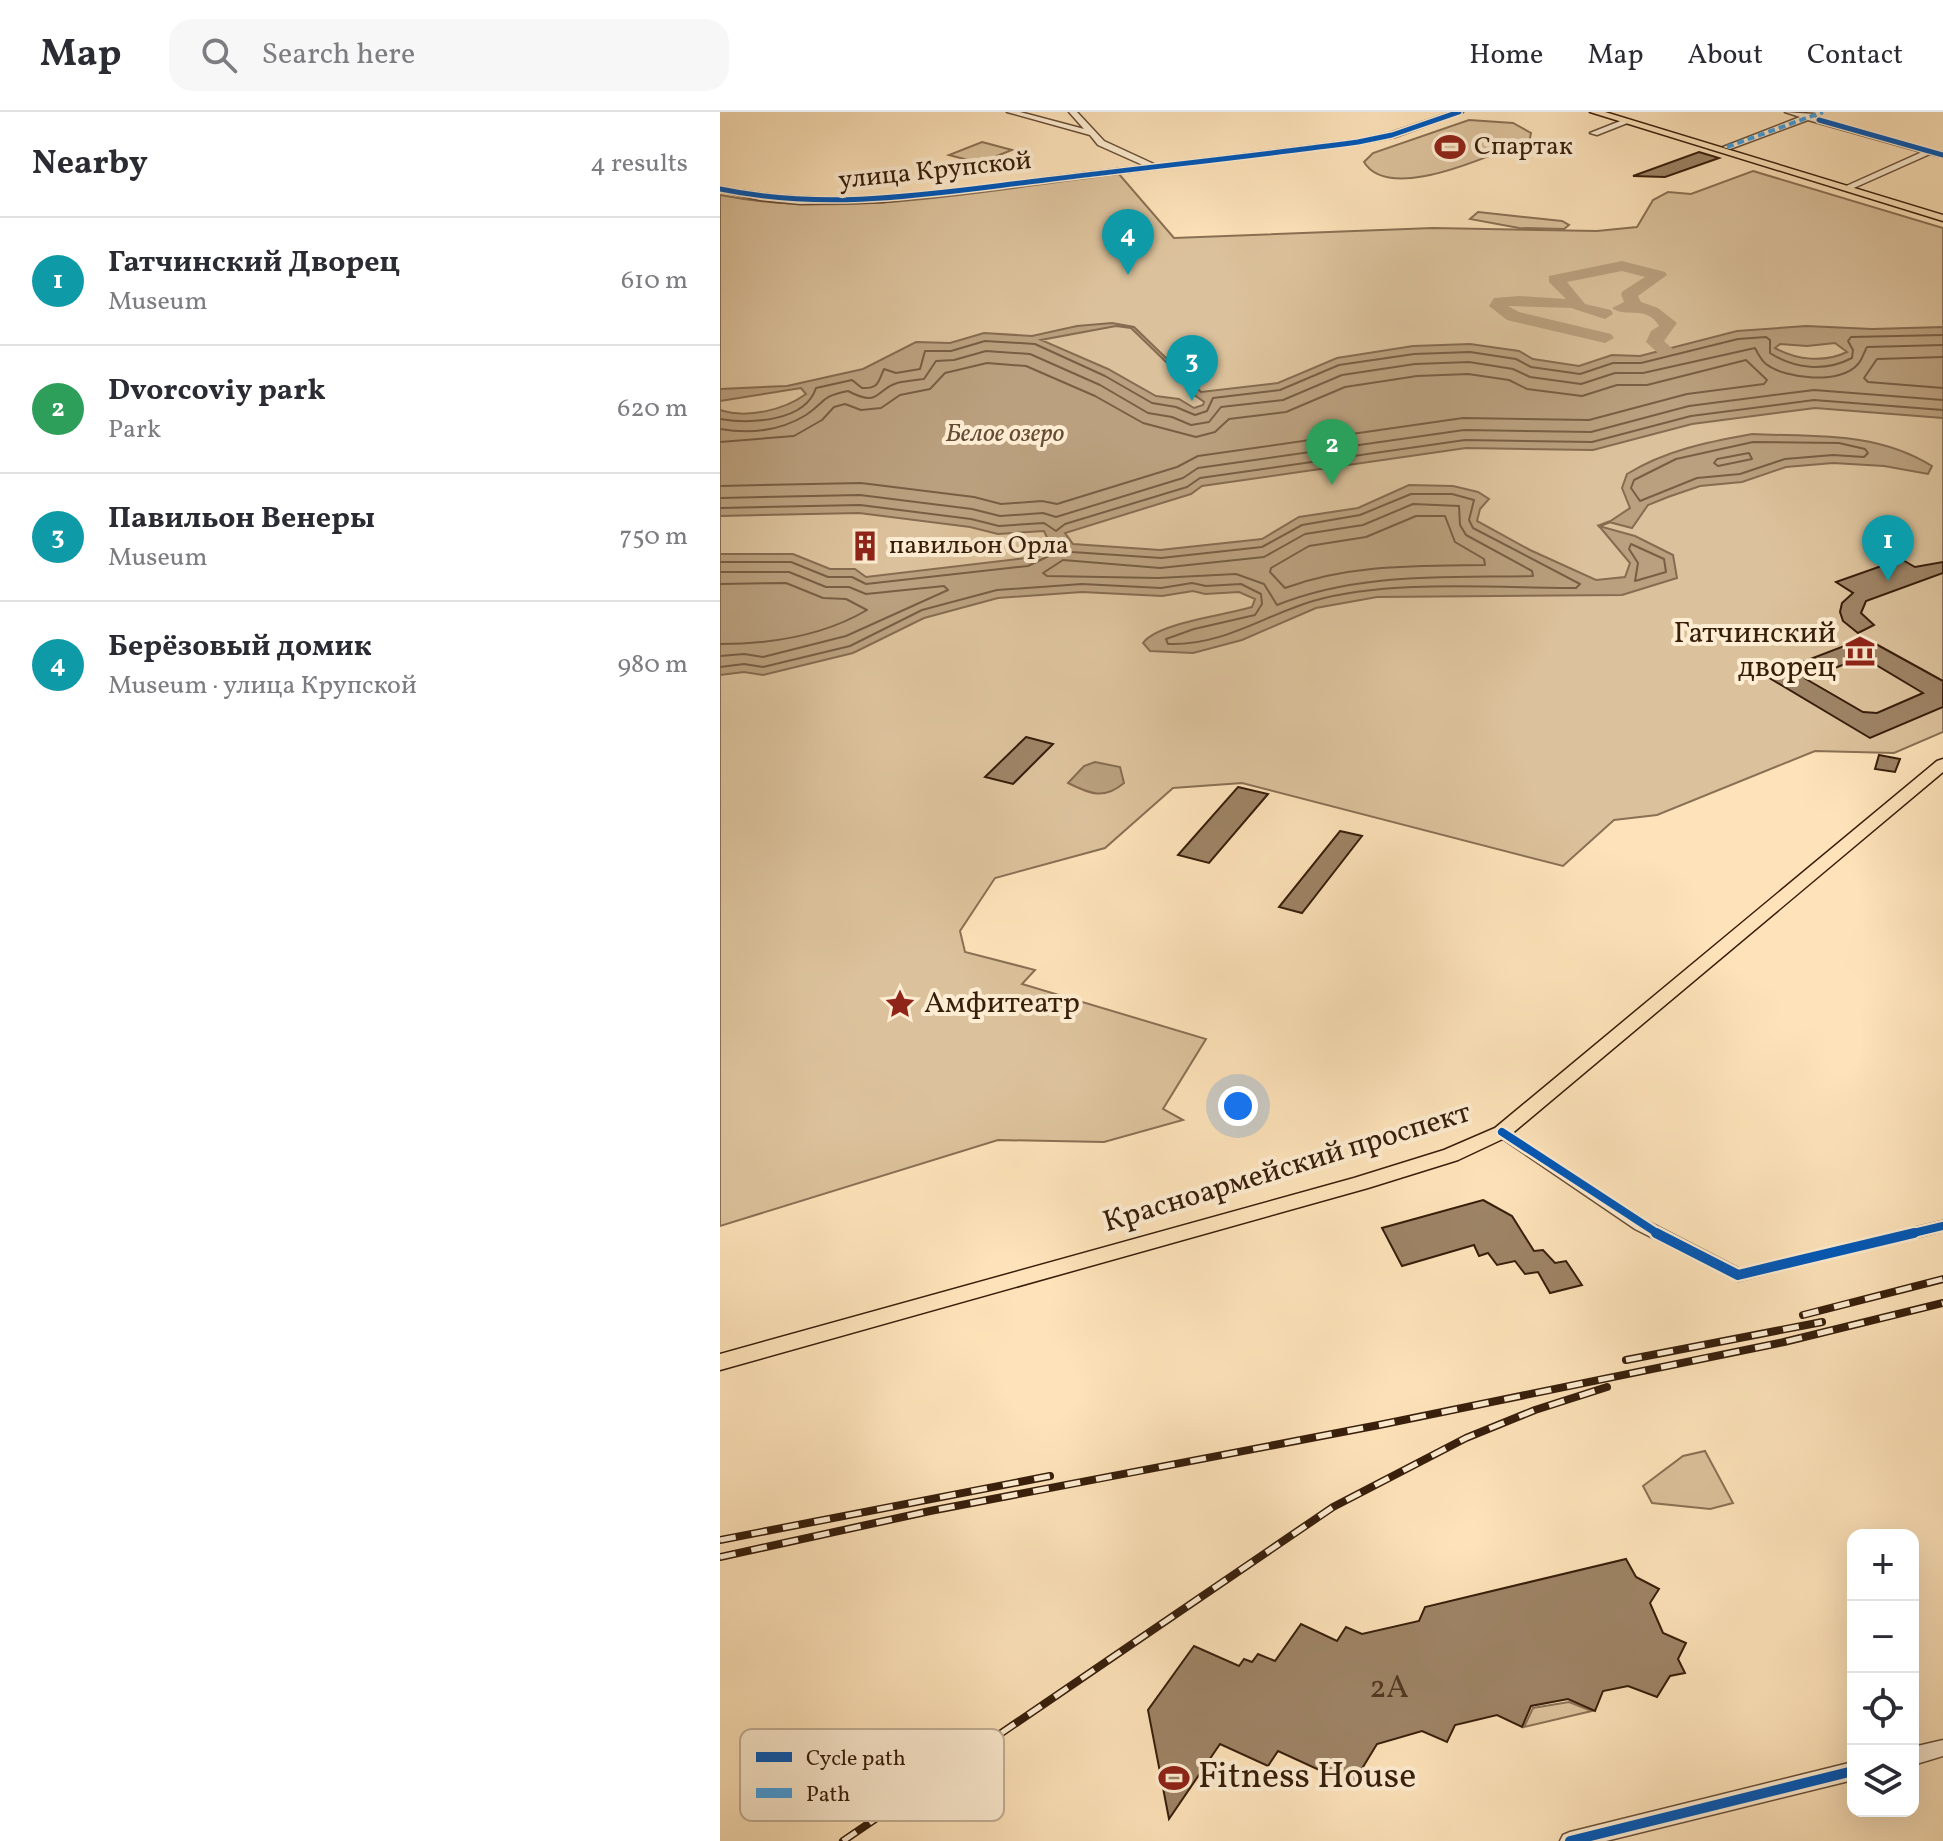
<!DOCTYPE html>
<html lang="en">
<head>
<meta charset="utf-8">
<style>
  :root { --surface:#fff; --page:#f7f7f7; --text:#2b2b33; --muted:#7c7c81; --line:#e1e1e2; --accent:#8f2418 }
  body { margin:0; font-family:Vollkorn,serif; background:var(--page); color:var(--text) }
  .controls { position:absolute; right:24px; bottom:24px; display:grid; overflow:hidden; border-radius:16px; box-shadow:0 8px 32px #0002 }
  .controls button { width:72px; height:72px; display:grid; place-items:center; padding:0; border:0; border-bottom:2px solid var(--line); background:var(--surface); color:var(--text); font:40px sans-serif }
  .you { position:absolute; left:518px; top:994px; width:28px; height:28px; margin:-20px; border:6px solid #fff; border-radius:50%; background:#1a73e8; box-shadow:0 0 0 12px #1a73e833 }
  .badge { display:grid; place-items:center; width:52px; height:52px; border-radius:50%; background:var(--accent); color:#fff; font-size:26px; font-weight:700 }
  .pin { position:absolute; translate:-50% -66px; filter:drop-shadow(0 2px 4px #0008) }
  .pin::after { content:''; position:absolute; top:42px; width:28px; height:24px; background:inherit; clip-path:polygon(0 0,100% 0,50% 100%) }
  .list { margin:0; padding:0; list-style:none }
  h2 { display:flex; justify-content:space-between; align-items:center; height:104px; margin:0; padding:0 32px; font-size:34px }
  h2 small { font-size:26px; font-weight:400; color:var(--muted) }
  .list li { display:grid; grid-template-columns:52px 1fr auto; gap:24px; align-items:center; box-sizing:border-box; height:128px; padding:0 32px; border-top:2px solid var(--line) }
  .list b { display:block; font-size:30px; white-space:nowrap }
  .list p { margin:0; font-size:26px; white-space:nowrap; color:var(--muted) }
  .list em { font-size:26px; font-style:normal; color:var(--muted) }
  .icon { flex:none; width:44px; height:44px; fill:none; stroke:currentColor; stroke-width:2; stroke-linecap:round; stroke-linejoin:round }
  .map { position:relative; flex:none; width:1223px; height:1729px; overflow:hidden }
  header { display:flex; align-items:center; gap:48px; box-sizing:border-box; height:112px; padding:0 40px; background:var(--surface); border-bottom:2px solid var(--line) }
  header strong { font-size:38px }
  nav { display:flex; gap:44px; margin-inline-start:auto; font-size:28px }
  .search { width:560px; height:72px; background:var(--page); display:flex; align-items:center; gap:20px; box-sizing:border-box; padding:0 28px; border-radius:24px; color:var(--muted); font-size:30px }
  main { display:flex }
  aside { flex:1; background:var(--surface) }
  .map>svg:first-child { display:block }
  .green { fill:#dcc29c; stroke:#8a7054; stroke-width:2 }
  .water { fill:#baa07e; stroke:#866c50; stroke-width:2; fill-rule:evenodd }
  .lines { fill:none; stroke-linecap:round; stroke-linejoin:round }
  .shore { stroke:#785f44; stroke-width:2 }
  .stream { stroke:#866c50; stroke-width:3 }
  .river { fill:#baa07e; fill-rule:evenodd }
  .building { fill:#9e8466; stroke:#371e0b; stroke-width:2; fill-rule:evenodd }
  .minor-casing { stroke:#694f37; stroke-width:3 }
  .major-casing { stroke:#371e0b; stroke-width:3 }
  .minor { fill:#feedd2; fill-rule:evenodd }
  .major { fill:#fee3ba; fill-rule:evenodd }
  .rail-casing { stroke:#371e0b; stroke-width:8 }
  .rail { stroke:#feedd2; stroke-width:5; stroke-dasharray:16; stroke-linecap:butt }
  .quiet { stroke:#3fa2e9; stroke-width:4; stroke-dasharray:7 4; stroke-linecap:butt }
  .cycleway-far2-casing { stroke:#feedd2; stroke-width:8 }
  .cycleway-far1-casing { stroke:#feedd2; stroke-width:13 }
  .cycleway-casing { stroke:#feedd2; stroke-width:15 }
  .cycleway-far2 { stroke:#0057b8; stroke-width:5 }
  .cycleway-far1 { stroke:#0057b8; stroke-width:8 }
  .cycleway { stroke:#0057b8; stroke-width:10 }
  .labels { text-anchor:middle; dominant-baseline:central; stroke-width:8; stroke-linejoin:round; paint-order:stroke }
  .far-poi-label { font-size:26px; fill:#371e0b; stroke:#feedd2; text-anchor:start }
  .far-street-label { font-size:26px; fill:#371e0b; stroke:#feedd2 }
  .far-water-label { font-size:26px; font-style:italic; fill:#654c33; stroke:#feedd2 }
  .poi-label { font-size:30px; fill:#371e0b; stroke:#feedd2; text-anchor:end }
  .street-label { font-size:30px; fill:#371e0b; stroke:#feedd2 }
  .near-number-label { font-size:32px; fill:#513822 }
  .near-poi-label { font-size:36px; fill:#371e0b; stroke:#feedd2; text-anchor:start }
  .key { fill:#feedd2; stroke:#c2af96; stroke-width:2 }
  .key-label { font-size:22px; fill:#371e0b }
</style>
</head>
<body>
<header>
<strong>Map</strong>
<div class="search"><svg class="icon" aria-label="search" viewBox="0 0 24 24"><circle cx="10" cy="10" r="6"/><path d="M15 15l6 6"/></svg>Search here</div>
<nav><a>Home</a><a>Map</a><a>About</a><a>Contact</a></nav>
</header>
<main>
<aside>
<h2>Nearby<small>4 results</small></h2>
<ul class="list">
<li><span class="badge" style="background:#0f9aa8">1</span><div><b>Гатчинский Дворец</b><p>Museum</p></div><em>610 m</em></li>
<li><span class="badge" style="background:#2e9e5b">2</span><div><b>Dvorcoviy park</b><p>Park</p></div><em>620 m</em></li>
<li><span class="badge" style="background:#0f9aa8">3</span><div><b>Павильон Венеры</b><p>Museum</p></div><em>750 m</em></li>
<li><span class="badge" style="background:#0f9aa8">4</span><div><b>Берёзовый домик</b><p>Museum · улица Крупской</p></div><em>980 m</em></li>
</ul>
</aside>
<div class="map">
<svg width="1223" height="1729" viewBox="0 0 1223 1729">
  <rect width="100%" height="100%" fill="#fee3ba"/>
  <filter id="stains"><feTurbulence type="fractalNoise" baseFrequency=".0025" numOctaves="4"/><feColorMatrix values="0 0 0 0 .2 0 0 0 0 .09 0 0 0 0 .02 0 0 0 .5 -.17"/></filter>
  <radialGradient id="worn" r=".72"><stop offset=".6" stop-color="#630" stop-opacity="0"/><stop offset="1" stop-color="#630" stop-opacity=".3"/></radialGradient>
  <g class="green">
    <path d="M749 8 793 11 811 21 810 26C799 35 782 39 769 44 741 55 665 85 644 50L653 41Z"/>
    <path d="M262 30 292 38 259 51 229 43Z"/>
    <path d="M1033 59 1223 116V620L1174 641 1095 639 937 703 894 708 843 754 522 671 453 676 385 736 275 766 240 819 245 840 315 858 302 872 486 927 443 997 463 1008 384 1030 278 1028 0 1114V83C127 108 271 77 399 62L454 126 713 116 877 119 917 115 933 88 948 80 971 82Z"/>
    <path d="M758 100 842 109 849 113 844 117 799 116 750 107Z"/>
    <path d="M985 1339 1013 1391 990 1397 932 1391 923 1374 963 1344Z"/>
    <path d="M849 1590 872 1599 804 1615 813 1596Z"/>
  </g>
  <g class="water">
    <path d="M392 211 414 215 481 280 558 271 617 246 693 234 750 232 799 239 813 247 859 254 892 243 920 244 1017 219 1086 214 1152 217 1223 215V306L1095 296 972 312 873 338 746 336 482 374 471 382 345 421 353 432 440 438 542 427 579 405 638 396 689 373 733 374 758 380 769 387 760 397 757 409 810 438 876 468 905 465 910 451 879 414 915 424 953 443 957 466 902 483 657 485 596 496 522 528 473 541 430 539 423 531C437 511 506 503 532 495L535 487 519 480 485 482 473 479 442 484 362 480 278 486 204 506 133 541 43 563 24 560 0 563V442H73L110 457H135L146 465 306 446 331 434 324 419 278 422 250 415 139 401 0 404V298C27 307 64 298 86 282L81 276 0 289V277L67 274 143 257 196 230 230 231 264 221 312 224 357 214ZM396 214 411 216 476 279 473 282 484 290 483 293 474 296 459 287 436 284 388 257 321 228ZM1060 232 1087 234 1115 231 1127 240C1104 251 1077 248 1055 236Z"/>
    <path d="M1032 322C1095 325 1156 319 1212 354L1208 362 1164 354 1113 351 1066 355 1022 370 980 374 948 385 928 393 912 416 889 410 910 396 902 376 907 362C946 338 988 330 1032 322Z"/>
    <path d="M375 650 400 655 404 671C384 688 370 682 348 671L364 654Z"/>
  </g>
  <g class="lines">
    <g class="shore">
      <path d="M1223 245 1157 247 1144 266 1148 270 1223 276"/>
      <path d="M0 307C30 312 85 310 96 276L132 268 142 276C159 277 158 270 164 257L176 261 200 257 205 239H231L265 229 315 232 385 264 432 291 456 295 475 303 487 299 493 286 560 278 619 253 694 242 750 240 796 247 811 255 860 262 893 251H921L1018 227 1046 225 1050 228V241C1075 257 1105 260 1132 246L1133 238 1128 229 1131 225 1223 223"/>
      <path d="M0 317C29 322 60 319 86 303 107 289 99 285 128 279 160 296 155 278 177 271 185 269 195 268 204 267L216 249 234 248 266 239 310 242 380 273 428 301 452 305 471 313 489 310 501 295 563 288 622 263 695 252 749 250 793 257 810 265 861 272 895 261H923L1035 236C1038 242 1041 248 1046 252 1065 267 1121 273 1138 252 1142 248 1144 240 1147 235L1223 233"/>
      <path d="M0 330 74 324 102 308 114 295 125 292 141 298 161 296 180 283 210 277 225 261 267 251 306 254 375 284 423 311 476 325 495 320 509 307 566 300 625 275 697 264 748 262 789 268 807 277 862 284 897 273H927L1026 248 1047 268 1044 272 967 282 869 308 743 306 478 344 457 355 337 392 322 389 281 392 254 385 141 371 0 374"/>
      <path d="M1033 330 1119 331 1145 337 1148 341 1144 345 1113 343 1065 347 1020 362 977 366 920 389 911 376 914 368 956 347Z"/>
      <path d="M1029 341 1032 347 998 354 994 351 997 347Z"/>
      <path d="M0 386 140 383 252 397 280 404 323 401 336 405 463 366 478 356 744 318 871 320 969 294 1094 278 1223 288"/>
      <path d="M693 392 739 394 740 413 746 423 812 459 813 464C726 466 639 460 557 493L544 472 516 462 438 466 327 464 323 461 343 448 440 456 544 445 585 422 643 413Z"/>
      <path d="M0 396 140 393 251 407 279 414 324 411 336 419 345 412 467 375 480 366 745 328 872 330 971 304 1094 288 1223 298"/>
      <path d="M696 404H725L735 430 764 447 765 453C697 454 630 452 565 476L550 460 551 456 589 434 646 425Z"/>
      <path d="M911 432 944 447 946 460 915 469 918 451 909 437Z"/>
      <path d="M0 450H71L108 465H132L146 472 308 454 333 442 341 434 352 440 441 446 542 435 582 413 640 403 691 382H732L754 388 749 408 753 416 860 472 856 476C777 476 668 467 593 489 543 504 502 534 448 532L446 527 474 517 535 503 542 492 541 482 521 472 486 474 472 471 441 476 362 472 277 478 202 498 130 534 43 555 24 552 0 555"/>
      <path d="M0 460H69L106 475H129L146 482 224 474 228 478 126 524 43 545 24 542 0 544"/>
      <path d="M0 472 66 471 103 486 126 487 147 498C103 524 51 532 0 532"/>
    </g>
    <path class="stream" d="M879 414 889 410"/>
    <path class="river" d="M902 149 945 160 947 163 918 184 921 190 938 196 957 211 944 229 954 238 951 242H939L926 230 931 219 939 214C926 192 906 207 892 196L904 190 901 182 903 179 925 165 902 159 847 170 865 192 891 198 893 202 885 207 851 196 788 194 799 200 891 222 894 226 885 231 787 208 769 194 774 186 799 184 846 187 829 170V164Z"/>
  </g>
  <g class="building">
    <path d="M979 40 999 46 945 65 913 64Z"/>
    <path d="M1181 447 1195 455 1223 450V461L1146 489 1141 501 1154 513 1138 521 1123 509 1120 500 1122 491 1133 481 1116 470Z"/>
    <path d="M1145 526 1223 569V595L1150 626 1046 564ZM1138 547 1151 550 1203 581 1157 601 1143 600 1086 567Z"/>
    <path d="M306 625 333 632 293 672 265 665Z"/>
    <path d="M1159 643 1180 647 1175 660 1155 657Z"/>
    <path d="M518 675 548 682 489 751 458 743Z"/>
    <path d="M620 719 642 724 582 801 559 795Z"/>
    <path d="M763 1088 792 1104 814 1139 823 1138 835 1151 846 1149 862 1173 830 1181 818 1160 805 1162 795 1149 777 1153 768 1141 759 1144 754 1133 682 1154 662 1116Z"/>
    <path d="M906 1447 916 1465 939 1477 930 1491 943 1521 966 1531 958 1547 965 1561 950 1564 937 1585 908 1574 883 1579 875 1599 848 1587 811 1594 802 1615 777 1603 735 1613 727 1630 702 1619 657 1632 632 1673 558 1639 548 1654 500 1632 449 1707 428 1598 474 1534 519 1554 524 1547 532 1550 538 1542 555 1549 581 1512 617 1529 626 1515 642 1522 699 1509 705 1495Z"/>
  </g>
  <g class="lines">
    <g class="minor-casing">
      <g id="minor">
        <path d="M287 0H300L364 17 349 0H357L384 29 436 53 638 28 670 21 732 0H743L675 25 638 32 162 90 80 92 40 88 0 79V75C102 95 185 84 286 71 332 65 379 59 425 54L378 33 370 23Z"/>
        <path d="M1065 0 1094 2V5L1223 41V45L1210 42 1127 79 1123 77 1124 75 1202 40 1088 8 1010 37 1003 35 1080 5Z"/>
        <path d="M903 8 910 10 877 23 870 21Z"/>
        <path d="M782 1015 927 1109 1020 1157 1223 1109V1119L1018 1169 915 1117 777 1023 774 1020Z"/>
        <path d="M1223 1628V1644L1193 1653V1635Z"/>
        <path d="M1133 1650V1668L886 1729H840L843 1723 850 1720Z"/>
      </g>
    </g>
    <g class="major-casing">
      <g id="major">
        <path d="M870 0H885L1223 103V109Z"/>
        <path d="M1223 647V660L789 1024 738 1048 648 1076 0 1258V1242L634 1066 724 1038 775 1016 1217 649Z"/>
      </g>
    </g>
    <use href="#minor" class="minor"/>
    <use href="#major" class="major"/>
    <g class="rail-casing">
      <g id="rail">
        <path d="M1083 1203 1223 1167"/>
        <path d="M906 1248 1102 1210"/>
        <path d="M0 1428 330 1364"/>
        <path d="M0 1445 210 1399 659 1313 1064 1230 1223 1191"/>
        <path d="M123 1729 613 1395 746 1326 815 1298 887 1275"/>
      </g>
    </g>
    <use href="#rail" class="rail"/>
    <path class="quiet" d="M1007 35 1103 0"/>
    <g class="cycleway-far2-casing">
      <g id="cycleway-far2">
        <path d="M1099 8 1223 43"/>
        <path d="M0 77C110 100 215 81 325 68 429 55 534 44 638 30L672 23 739 0"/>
      </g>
    </g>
    <g class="cycleway-far1-casing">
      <g id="cycleway-far1">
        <path d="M782 1020 940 1123"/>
        <path d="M1185 1123 1223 1114"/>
      </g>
    </g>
    <g class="cycleway-casing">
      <g id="cycleway">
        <path d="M936 1121 1018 1163 1194 1121"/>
        <path d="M850 1729 1133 1659"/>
      </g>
    </g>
    <use href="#cycleway-far2" class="cycleway-far2"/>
    <use href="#cycleway-far1" class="cycleway-far1"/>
    <use href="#cycleway" class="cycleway"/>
  </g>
  <defs>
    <g id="stadium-bare" transform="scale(2.4)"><path d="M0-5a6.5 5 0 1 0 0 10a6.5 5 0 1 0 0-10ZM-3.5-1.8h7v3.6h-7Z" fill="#8f2418" stroke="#feedd2" stroke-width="2.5" paint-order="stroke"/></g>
    <g id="building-bare" transform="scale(2.4)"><path d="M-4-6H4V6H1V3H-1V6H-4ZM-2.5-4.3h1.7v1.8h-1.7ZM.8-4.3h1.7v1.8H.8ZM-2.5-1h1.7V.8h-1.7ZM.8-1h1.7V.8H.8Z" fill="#8f2418" stroke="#feedd2" stroke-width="2.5" paint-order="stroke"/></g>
    <g id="museum-bare" transform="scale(2.4)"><path d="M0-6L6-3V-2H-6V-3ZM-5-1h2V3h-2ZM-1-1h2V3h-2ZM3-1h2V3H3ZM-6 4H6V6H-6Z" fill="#8f2418" stroke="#feedd2" stroke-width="2.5" paint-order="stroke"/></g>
    <g id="sight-bare" transform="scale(2.4)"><path d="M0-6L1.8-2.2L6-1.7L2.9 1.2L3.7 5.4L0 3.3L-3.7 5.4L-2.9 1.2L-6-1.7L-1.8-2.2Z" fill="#8f2418" stroke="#feedd2" stroke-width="2.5" paint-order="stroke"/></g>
  </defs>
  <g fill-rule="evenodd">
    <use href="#stadium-bare" x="730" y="35"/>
    <use href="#building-bare" x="145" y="434"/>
    <use href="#museum-bare" x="1140" y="539"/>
    <use href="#sight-bare" x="180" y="892"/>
    <use href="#stadium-bare" x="454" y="1666"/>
  </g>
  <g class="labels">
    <g class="far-poi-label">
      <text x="754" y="35">Спартак</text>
      <text x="169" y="434">павильон Орла</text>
    </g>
    <g class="far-street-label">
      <text transform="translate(215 59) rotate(-6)">улица Крупской</text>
    </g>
    <g class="far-water-label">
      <text x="285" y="322">Белое озеро</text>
    </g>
    <g class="poi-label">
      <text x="1116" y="522">Гатчинский<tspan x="1116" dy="34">дворец</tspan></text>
      <text x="204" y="892" text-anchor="start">Амфитеатр</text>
    </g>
    <g class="street-label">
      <text transform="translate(567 1056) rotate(-17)">Красноармейский проспект</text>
    </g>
    <g class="near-number-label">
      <text x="669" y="1577">2А</text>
    </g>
    <g class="near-poi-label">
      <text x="478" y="1666">Fitness House</text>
    </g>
  </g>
  <rect x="20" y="1617" width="264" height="92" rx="12" class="key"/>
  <rect x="36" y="1640" width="36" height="10" fill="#0057b8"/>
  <rect x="36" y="1676" width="36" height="10" fill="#3fa2e9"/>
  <g class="key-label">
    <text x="86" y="1653">Cycle path</text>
    <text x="86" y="1689">Path</text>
  </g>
  <rect width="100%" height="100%" filter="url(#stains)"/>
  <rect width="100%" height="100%" fill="url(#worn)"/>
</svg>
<div class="controls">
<button>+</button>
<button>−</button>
<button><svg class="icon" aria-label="locate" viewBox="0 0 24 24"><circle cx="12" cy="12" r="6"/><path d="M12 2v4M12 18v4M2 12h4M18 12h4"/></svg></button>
<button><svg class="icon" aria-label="layers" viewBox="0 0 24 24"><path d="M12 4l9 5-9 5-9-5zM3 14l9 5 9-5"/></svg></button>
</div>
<div class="you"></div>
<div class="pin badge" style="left:1168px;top:469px;background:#0f9aa8">1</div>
<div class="pin badge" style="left:612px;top:373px;background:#2e9e5b">2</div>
<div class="pin badge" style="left:472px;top:289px;background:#0f9aa8">3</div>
<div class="pin badge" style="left:408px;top:163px;background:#0f9aa8">4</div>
</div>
</main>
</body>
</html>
